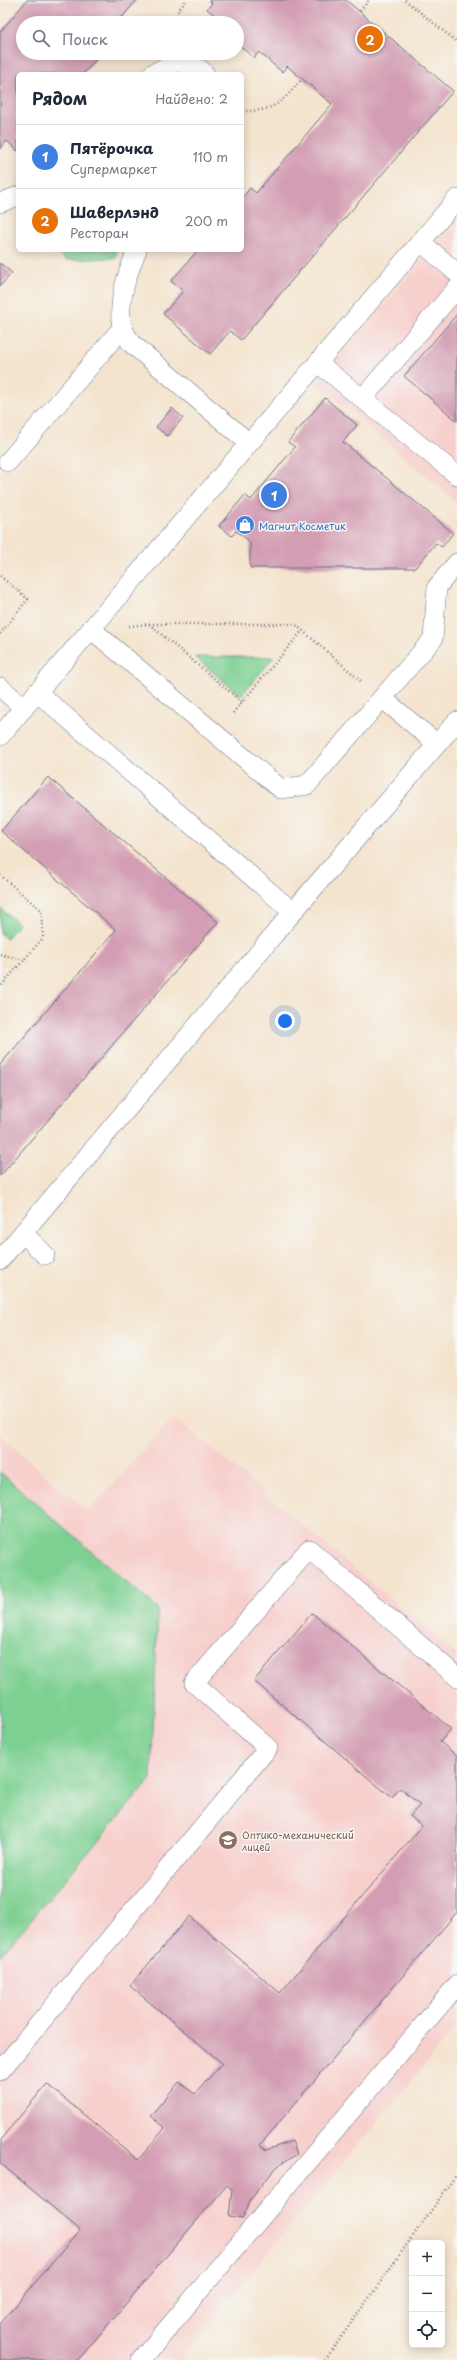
<!DOCTYPE html>
<html lang="ru">
<head>
<meta charset="utf-8">
<style>
  :root { --surface:#fff; --page:#f6f6f7; --text:#1f2937; --muted:#747a83; --line:#e0e1e3; --accent:#0b8043 }
  body { margin:0; font-family:"Playpen Sans",sans-serif; background:var(--page); color:var(--text) }
  .controls { position:absolute; right:12px; bottom:12px; display:grid; overflow:hidden; border-radius:6px; box-shadow:0 2px 10px #0003 }
  .controls button { width:36px; height:36px; display:grid; place-items:center; padding:0; border:0; border-bottom:1px solid var(--line); background:var(--surface); color:var(--text); font:20px sans-serif }
  .you { position:absolute; left:285px; top:1021px; width:14px; height:14px; margin:-10px; border:3px solid #fff; border-radius:50%; background:#1a73e8; box-shadow:0 0 0 6px #1a73e833 }
  .badge { display:grid; place-items:center; width:26px; height:26px; border-radius:50%; background:var(--accent); color:#fff; font-size:13px; font-weight:700 }
  .pin { position:absolute; translate:-50% -50%; border:2px solid #fff; box-shadow:0 1px 4px #0006 }
  .list { margin:0; padding:0; list-style:none }
  h2 { display:flex; justify-content:space-between; align-items:center; height:52px; margin:0; padding:0 16px; font-size:17px }
  h2 small { font-size:13px; font-weight:400; color:var(--muted) }
  .list li { display:grid; grid-template-columns:26px 1fr auto; gap:12px; align-items:center; box-sizing:border-box; height:64px; padding:0 16px; border-top:1px solid var(--line) }
  .list b { display:block; font-size:15px; white-space:nowrap }
  .list p { margin:0; font-size:13px; white-space:nowrap; color:var(--muted) }
  .list em { font-size:13px; font-style:normal; color:var(--muted) }
  .icon { flex:none; width:22px; height:22px; fill:none; stroke:currentColor; stroke-width:2; stroke-linecap:round; stroke-linejoin:round }
  .map { position:relative; flex:none; width:457px; height:2360px; overflow:hidden }
  .search { position:absolute; background:var(--surface); box-shadow:0 2px 10px #0003; left:16px; top:16px; width:228px; height:44px; display:flex; align-items:center; gap:10px; box-sizing:border-box; padding:0 14px; border-radius:22px; color:var(--muted); font-size:15px }
  .panel { position:absolute; background:var(--surface); box-shadow:0 2px 10px #0003; left:16px; top:72px; width:228px; height:180px; border-radius:6px }
  .map>svg:first-child { display:block }
  .built { fill:#f7d0cd }
  .green { fill:#7dd091; stroke:#4c8078 }
  .building { fill:#d39eb3 }
  .lines { fill:none; stroke-linecap:round; stroke-linejoin:round }
  .service-casing { stroke:#676e85; stroke-width:20 }
  .path { stroke:#676e85; stroke-width:2.5; stroke-dasharray:1 3; stroke-linecap:butt }
  .service { stroke:#fff; stroke-width:19 }
  .labels { text-anchor:middle; dominant-baseline:central; stroke-width:3; stroke-linejoin:round; paint-order:stroke }
  .shop-label { font-size:10px; fill:#366cbe; stroke:#f6f6f2; text-anchor:start }
  .education-label { font-size:10px; fill:#785e54; stroke:#f6f6f2; text-anchor:start }
</style>
</head>
<body>
<div class="map">
<svg width="457" height="2360" viewBox="0 0 457 2360">
  <rect width="100%" height="100%" fill="#f6f6f2"/>
  <filter id="ink" filterUnits="userSpaceOnUse"><feTurbulence type="fractalNoise" baseFrequency=".025" numOctaves="2"/><feDisplacementMap in="SourceGraphic" scale="8" xChannelSelector="R" yChannelSelector="G"/><feConvolveMatrix kernelMatrix="1 2 1 2 8 2 1 2 1" color-interpolation-filters="sRGB"/></filter>
  <filter id="wash" filterUnits="userSpaceOnUse"><feTurbulence type="fractalNoise" baseFrequency=".012" numOctaves="4" result="noise"/><feDisplacementMap in="SourceGraphic" scale="16" xChannelSelector="R" yChannelSelector="G"/><feGaussianBlur stdDeviation="0.9" result="paint"/><feColorMatrix in="noise" values="0 0 0 0 0 0 0 0 0 0 0 0 0 0 0 0 0 1.4 0 .05"/><feComposite in="paint" operator="in"/></filter>
  <g filter="url(#wash)">
    <rect width="100%" height="100%" fill="#f4e4ce"/>
    <g class="built">
      <path d="M457 219V502L317 383Z"/>
      <path d="M173 1416 457 1655V2026L179 2360H0V1435L88 1512Z"/>
    </g>
    <g class="green">
      <path d="M56 250H117L115 258 65 260Z"/>
      <path d="M195 657H274L241 696Z"/>
      <path d="M0 908 19 924 6 939 0 933Z"/>
      <path d="M0 1472 158 1609 151 1779 0 1956Z"/>
    </g>
    <g id="blocks">
      <g class="building">
        <path d="M27 0H137L117 23H23V53H91L97 58 83 74H18V151L7 141 0 149V32Z"/>
        <path d="M209 0H346L453 91 241 340 230 331 210 354 163 314 183 291 171 281 198 250H242V198L250 188 256 193 332 104 287 66 282 72 259 52 254 58 240 46 237 43V23H224L207 9 212 3Z"/>
        <path d="M0 263 12 273 0 286Z"/>
        <path d="M457 314V421L404 376Z"/>
        <path d="M325 398 357 425 343 442 453 533 442 547 436 543 415 568H250V542L236 531 232 536 219 526 245 495 251 500 295 447 288 442Z"/>
        <path d="M172 408 183 418 167 436 156 427Z"/>
        <path d="M48 777 218 922 0 1176V1065L116 930 1 831Z"/>
        <path d="M312 1613 451 1729 440 1742 457 1756V1912L260 2145 266 2150 292 2141 297 2154 278 2166 262 2184 250 2201 243 2218 229 2216 232 2190 227 2185 78 2360H0V2324L80 2230 0 2163V2140L47 2084 138 2160 165 2128 150 2116 179 2082 195 2094 222 2063 130 1986 189 1916 280 1993 422 1826 410 1816 420 1805 400 1788 392 1798 254 1681Z"/>
      </g>
    </g>
  </g>
  <g filter="url(#ink)">
    <use href="#blocks" fill-opacity="0" stroke="#676e85" stroke-width="1"/>
    <g class="lines">
      <g class="service-casing">
        <g id="service">
          <path d="M152 74 176 62 200 69 205 74"/>
          <path d="M0 203 18 196"/>
          <path d="M421 242 457 273"/>
          <path d="M137 250C128 272 117 301 122 326 124 332 128 338 131 343L249 443"/>
          <path d="M318 363 457 475"/>
          <path d="M363 398 457 288"/>
          <path d="M8 462 123 327"/>
          <path d="M91 629 281 789 307 785 433 639 437 587 457 563"/>
          <path d="M0 687 24 708"/>
          <path d="M37 692 293 912"/>
          <path d="M382 698 437 744"/>
          <path d="M0 736 457 199"/>
          <path d="M23 1233 45 1255"/>
          <path d="M0 1260 293 912 457 721"/>
          <path d="M0 2071 268 1748 194 1683 309 1549 457 1677"/>
          <path d="M141 2360 457 1985"/>
        </g>
      </g>
      <g class="path">
        <path d="M405 0 457 42"/>
        <path d="M360 11 369 0"/>
        <path d="M174 23 179 9 187 0"/>
        <path d="M242 111C274 112 282 102 302 79"/>
        <path d="M0 576 28 599 0 634"/>
        <path d="M149 624 242 702"/>
        <path d="M129 626 149 624H295L361 681"/>
        <path d="M233 713 302 631"/>
        <path d="M0 875 41 910 43 938 0 987"/>
        <path d="M0 954 24 960"/>
        <path d="M325 2360 457 2174"/>
      </g>
      <use href="#service" class="service"/>
    </g>
  </g>
  <defs>
    <g id="shop-disc" transform="scale(1)"><circle r="9.5" fill="#3f7fe0" stroke="#f6f6f2"/><path d="M-5-2.5h2.3a2.7 3.5 0 0 1 5.4 0H5L5.5 6h-11ZM-1.5-2.5h3a1.5 2.3 0 0 0-3 0Z" fill="#fff"/></g>
    <g id="university-disc" transform="scale(1)"><circle r="9.5" fill="#8d6e63" stroke="#f6f6f2"/><path d="M0-5L7-2L0 1L-7-2ZM-4 1L0 2.5L4 1V4Q0 6-4 4Z" fill="#fff"/></g>
  </defs>
  <g fill-rule="evenodd">
    <use href="#shop-disc" x="245" y="525"/>
    <use href="#university-disc" x="228" y="1840"/>
  </g>
  <g class="labels">
    <g class="shop-label">
      <text x="259" y="525">Магнит Косметик</text>
    </g>
    <g class="education-label">
      <text x="242" y="1834">Оптико-механический<tspan x="242" dy="12">лицей</tspan></text>
    </g>
  </g>
</svg>
<div class="controls">
<button>+</button>
<button>−</button>
<button><svg class="icon" aria-label="locate" viewBox="0 0 24 24"><circle cx="12" cy="12" r="6"/><path d="M12 2v4M12 18v4M2 12h4M18 12h4"/></svg></button>
</div>
<div class="you"></div>
<div class="pin badge" style="left:274px;top:495px;background:#3f7fe0">1</div>
<div class="pin badge" style="left:370px;top:39px;background:#e8710a">2</div>
<div class="search"><svg class="icon" aria-label="search" viewBox="0 0 24 24"><circle cx="10" cy="10" r="6"/><path d="M15 15l6 6"/></svg>Поиск</div>
<section class="panel">
<h2>Рядом<small>Найдено: 2</small></h2>
<ul class="list">
<li><span class="badge" style="background:#3f7fe0">1</span><div><b>Пятёрочка</b><p>Супермаркет</p></div><em>110 m</em></li>
<li><span class="badge" style="background:#e8710a">2</span><div><b>Шаверлэнд</b><p>Ресторан</p></div><em>200 m</em></li>
</ul>
</section>
</div>
</body>
</html>
